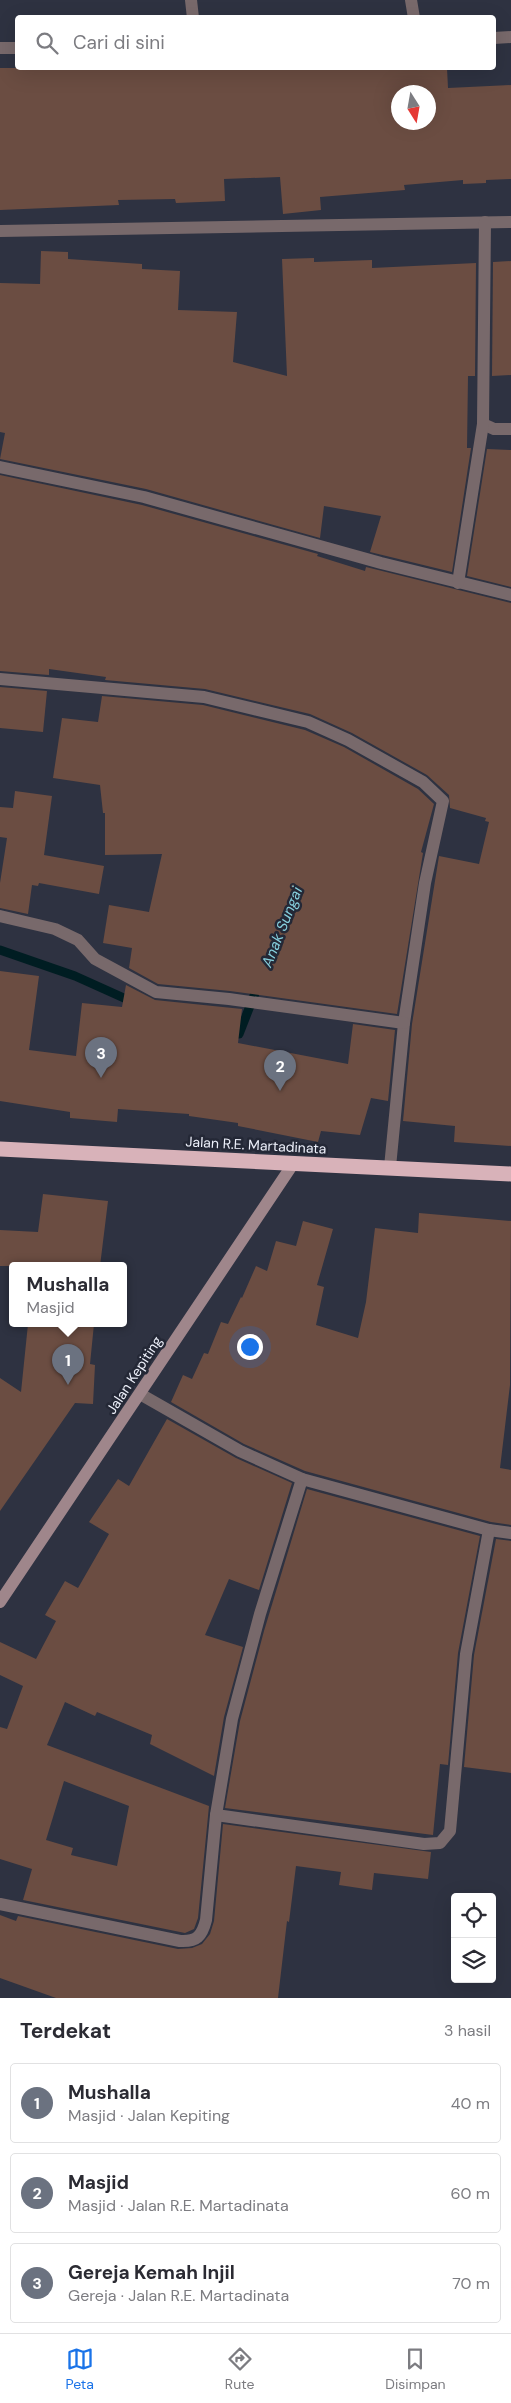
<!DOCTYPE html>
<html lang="id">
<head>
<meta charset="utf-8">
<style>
  :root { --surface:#fff; --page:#f7f7f7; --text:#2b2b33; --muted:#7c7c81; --line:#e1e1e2; --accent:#1a73e8 }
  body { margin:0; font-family:"DM Sans",sans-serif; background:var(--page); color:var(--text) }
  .controls { position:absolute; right:15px; bottom:15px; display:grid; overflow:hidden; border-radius:5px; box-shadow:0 5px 20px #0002 }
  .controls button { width:45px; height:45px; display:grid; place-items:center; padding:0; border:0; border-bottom:1px solid var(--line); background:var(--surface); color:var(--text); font:25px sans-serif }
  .compass { position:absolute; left:391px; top:85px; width:45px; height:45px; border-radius:50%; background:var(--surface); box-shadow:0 5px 20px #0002; rotate:169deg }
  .you { position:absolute; left:249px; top:1346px; width:18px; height:18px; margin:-12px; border:4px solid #fff; border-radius:50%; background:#1a73e8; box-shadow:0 0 0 8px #1a73e833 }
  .badge { display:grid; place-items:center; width:32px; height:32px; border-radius:50%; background:var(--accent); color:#fff; font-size:16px; font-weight:700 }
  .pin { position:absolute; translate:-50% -41px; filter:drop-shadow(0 1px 2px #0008) }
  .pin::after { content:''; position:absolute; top:26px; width:18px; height:15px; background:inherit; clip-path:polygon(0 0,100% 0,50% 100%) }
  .popup { position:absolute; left:9px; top:1262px; width:118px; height:65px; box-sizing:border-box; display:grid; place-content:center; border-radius:5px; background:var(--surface); filter:drop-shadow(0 1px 4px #0005); font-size:16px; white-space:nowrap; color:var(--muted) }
  .popup b { font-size:19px; color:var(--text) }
  .popup::after { content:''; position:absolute; left:50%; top:100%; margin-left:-10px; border:10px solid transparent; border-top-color:var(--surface) }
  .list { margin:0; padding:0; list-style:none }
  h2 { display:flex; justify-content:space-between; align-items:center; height:65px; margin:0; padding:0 20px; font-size:21px }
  h2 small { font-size:16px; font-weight:400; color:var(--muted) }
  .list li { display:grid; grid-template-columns:32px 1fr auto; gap:15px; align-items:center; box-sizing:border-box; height:80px; margin:0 10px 10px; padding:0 10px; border:1px solid var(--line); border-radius:5px }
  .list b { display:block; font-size:19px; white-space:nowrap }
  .list p { margin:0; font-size:16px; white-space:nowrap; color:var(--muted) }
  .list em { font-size:16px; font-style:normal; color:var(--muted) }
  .icon { flex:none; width:28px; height:28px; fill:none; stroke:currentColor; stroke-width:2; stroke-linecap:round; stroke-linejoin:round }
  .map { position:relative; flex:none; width:511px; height:1998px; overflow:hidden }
  .search { position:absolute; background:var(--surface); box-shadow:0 5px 20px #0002; left:15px; right:15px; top:15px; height:55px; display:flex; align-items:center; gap:12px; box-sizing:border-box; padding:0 18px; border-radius:5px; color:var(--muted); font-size:19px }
  .sheet { height:335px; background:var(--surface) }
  nav { display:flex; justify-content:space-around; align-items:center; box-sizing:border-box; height:70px; border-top:1px solid var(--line); background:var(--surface); font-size:14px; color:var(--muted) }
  nav a { display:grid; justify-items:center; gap:2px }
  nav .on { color:var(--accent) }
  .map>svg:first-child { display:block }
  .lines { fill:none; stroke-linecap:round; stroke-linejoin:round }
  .stream { stroke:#001d22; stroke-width:9 }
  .building { fill:#6b4d42; fill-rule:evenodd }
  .street { stroke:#78696b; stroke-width:12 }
  .secondary { stroke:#9f868b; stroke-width:12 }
  .highway { stroke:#d8b2b9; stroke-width:15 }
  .labels { text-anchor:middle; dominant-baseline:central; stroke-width:5; stroke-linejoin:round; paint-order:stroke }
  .street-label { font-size:14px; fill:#eef1fb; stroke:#242836 }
  .water-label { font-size:15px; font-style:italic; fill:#86cfdd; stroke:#242836 }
</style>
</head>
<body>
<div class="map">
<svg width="511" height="1998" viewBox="0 0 511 1998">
  <rect width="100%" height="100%" fill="#2e3241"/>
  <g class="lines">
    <g class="stream">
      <path d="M0 950 75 976 135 1003"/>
      <path d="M227 1032 239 1034 259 983"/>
    </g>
  </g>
  <g class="building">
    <path d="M0 68H447L448 88 511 85V179L486 180V183L463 184V180L404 185 405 190 320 197 321 210 283 214 280 177 224 179 225 201 176 203 175 199 118 200 119 205 0 210ZM398 92H428V122H398Z"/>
    <path d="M41 251 68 252V259L142 264V269L180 271 178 310 237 312 233 362 287 376 282 259 314 258V262L372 260V268L476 263 475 376H468L467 448H471L452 572 370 552 381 516 324 506 320 538 146 489 0 459 5 433 0 432V283L40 284Z"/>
    <path d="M511 261V375L492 376 493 262Z"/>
    <path d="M487 449 511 450V587L467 576Z"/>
    <path d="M0 475 142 505 318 554 317 556 365 571 366 567 511 603V1146L454 1142 455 1126 403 1121 412 1024 439 856 479 864 489 822 485 821 486 818 450 808 449 795 427 775 352 733 310 714 205 689 105 680 106 677 49 669V675L0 671Z"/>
    <path d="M0 687 47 691 43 732 0 728Z"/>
    <path d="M102 696 203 705 305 730 344 747 418 789 434 804 421 852 423 853 397 1014 230 991 158 984 129 968 132 948 103 943 109 905 149 912 162 854 105 855V813H103L100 785 53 778 62 718 98 722Z"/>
    <path d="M15 791 52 796 44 855 104 866 99 894 39 883 38 886 32 885 28 914 0 908V883L7 838 0 837V807L13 808Z"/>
    <path d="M0 971 39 976 29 1050 76 1056 82 1003 122 1007 126 985 155 1000 242 1009 238 1043 348 1064 353 1024 395 1030 388 1101 371 1098 360 1135 321 1131 318 1142 238 1126V1123L189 1116V1114L118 1109 117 1122 70 1118V1112L0 1101Z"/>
    <path d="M43 1194 108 1201 100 1266H0V1230L38 1232Z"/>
    <path d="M419 1213 511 1221 510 1385 500 1468 511 1470V1525L491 1522 305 1471 244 1444 171 1402 183 1375 192 1379 204 1353 208 1354 221 1322 228 1324 241 1297 242 1298 256 1266 267 1271 276 1241 296 1246 303 1221 333 1229 317 1285 324 1287 316 1325 358 1338 366 1302 375 1228 418 1233Z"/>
    <path d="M28 1324H94L90 1364 95 1365 93 1404 75 1403 0 1511V1378L21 1392Z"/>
    <path d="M167 1419 236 1458 292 1483 259 1590 229 1579 205 1635 243 1647 224 1717 214 1776 150 1744 152 1735 97 1712 95 1716 65 1702 47 1745 209 1806 198 1918 194 1929 185 1933 23 1900 32 1869 0 1859V1727L7 1729 23 1686 0 1675V1642L36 1659 56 1621 45 1615 65 1581 78 1588 109 1534 89 1522 118 1479 129 1486ZM64 1781 129 1806 117 1866 71 1855 73 1848 46 1840Z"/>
    <path d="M307 1489 480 1536 458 1653 448 1765 440 1764 433 1835 225 1808 240 1721 264 1631Z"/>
    <path d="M496 1539 511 1541V1773L464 1767 474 1655Z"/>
    <path d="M223 1824 431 1852 428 1879 374 1873 372 1890 339 1885 341 1872 296 1866 289 1922 287 1921 278 1998H56L0 1978V1915L16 1921 18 1916 178 1949 192 1948 202 1944 210 1934 214 1921Z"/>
  </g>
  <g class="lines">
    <g class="street">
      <path d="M191 0 193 18"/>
      <path d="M411 0 414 18"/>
      <path d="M494 38 511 37"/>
      <path d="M0 48H18"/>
      <path d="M0 231 511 222"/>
      <path d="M483 424 494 429H511"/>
      <path d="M0 467 144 497 381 563 511 595"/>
      <path d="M458 583 483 424 485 222"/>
      <path d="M0 679 204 697 308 722 348 740 423 782 443 801 425 883 404 1023 390 1167"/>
      <path d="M0 916 55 929 78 940 95 959 156 992 229 999 404 1023"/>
      <path d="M140 1394 240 1451 302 1479 489 1530 511 1533"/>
      <path d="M216 1815 424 1844 440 1843 450 1831 466 1654 489 1530"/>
      <path d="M0 1904 180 1941C197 1942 202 1936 206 1920L216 1815 232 1719 260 1614 302 1479"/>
    </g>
    <path class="secondary" d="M0 1602 293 1164"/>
    <path class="highway" d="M0 1149 511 1174"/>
  </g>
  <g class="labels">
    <g class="street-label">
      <text transform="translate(256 1145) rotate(3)">Jalan R.E. Martadinata</text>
      <text transform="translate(134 1375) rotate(-57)">Jalan Kepiting</text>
    </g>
    <g class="water-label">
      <text transform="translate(282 927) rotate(-68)">Anak Sungai</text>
    </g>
  </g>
</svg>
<div class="controls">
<button><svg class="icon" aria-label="locate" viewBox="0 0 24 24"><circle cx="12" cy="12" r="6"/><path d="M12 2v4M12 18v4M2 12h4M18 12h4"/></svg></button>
<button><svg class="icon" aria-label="layers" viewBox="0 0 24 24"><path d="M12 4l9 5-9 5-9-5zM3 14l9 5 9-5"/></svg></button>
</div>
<svg class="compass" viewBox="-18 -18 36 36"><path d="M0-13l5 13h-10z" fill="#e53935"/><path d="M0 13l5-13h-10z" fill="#7c7c81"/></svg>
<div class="you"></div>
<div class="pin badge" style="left:68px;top:1385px;background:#6b7280">1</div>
<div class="popup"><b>Mushalla</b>Masjid</div>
<div class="pin badge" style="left:280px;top:1091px;background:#6b7280">2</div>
<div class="pin badge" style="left:101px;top:1078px;background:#6b7280">3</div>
<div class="search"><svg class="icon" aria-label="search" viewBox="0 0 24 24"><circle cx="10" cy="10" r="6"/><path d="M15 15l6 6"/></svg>Cari di sini</div>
</div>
<section class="sheet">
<h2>Terdekat<small>3 hasil</small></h2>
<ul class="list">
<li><span class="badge" style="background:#6b7280">1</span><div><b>Mushalla</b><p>Masjid · Jalan Kepiting</p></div><em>40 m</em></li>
<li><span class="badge" style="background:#6b7280">2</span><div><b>Masjid</b><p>Masjid · Jalan R.E. Martadinata</p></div><em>60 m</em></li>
<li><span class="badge" style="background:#6b7280">3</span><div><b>Gereja Kemah Injil</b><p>Gereja · Jalan R.E. Martadinata</p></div><em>70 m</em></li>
</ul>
</section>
<nav>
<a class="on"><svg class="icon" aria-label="map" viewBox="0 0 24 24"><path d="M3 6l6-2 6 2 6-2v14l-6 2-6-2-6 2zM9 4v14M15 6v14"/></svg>Peta</a>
<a><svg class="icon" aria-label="directions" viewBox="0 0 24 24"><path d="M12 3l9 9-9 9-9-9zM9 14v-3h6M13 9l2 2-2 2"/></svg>Rute</a>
<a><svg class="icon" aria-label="saved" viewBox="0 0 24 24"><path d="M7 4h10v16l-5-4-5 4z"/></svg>Disimpan</a>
</nav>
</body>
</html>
